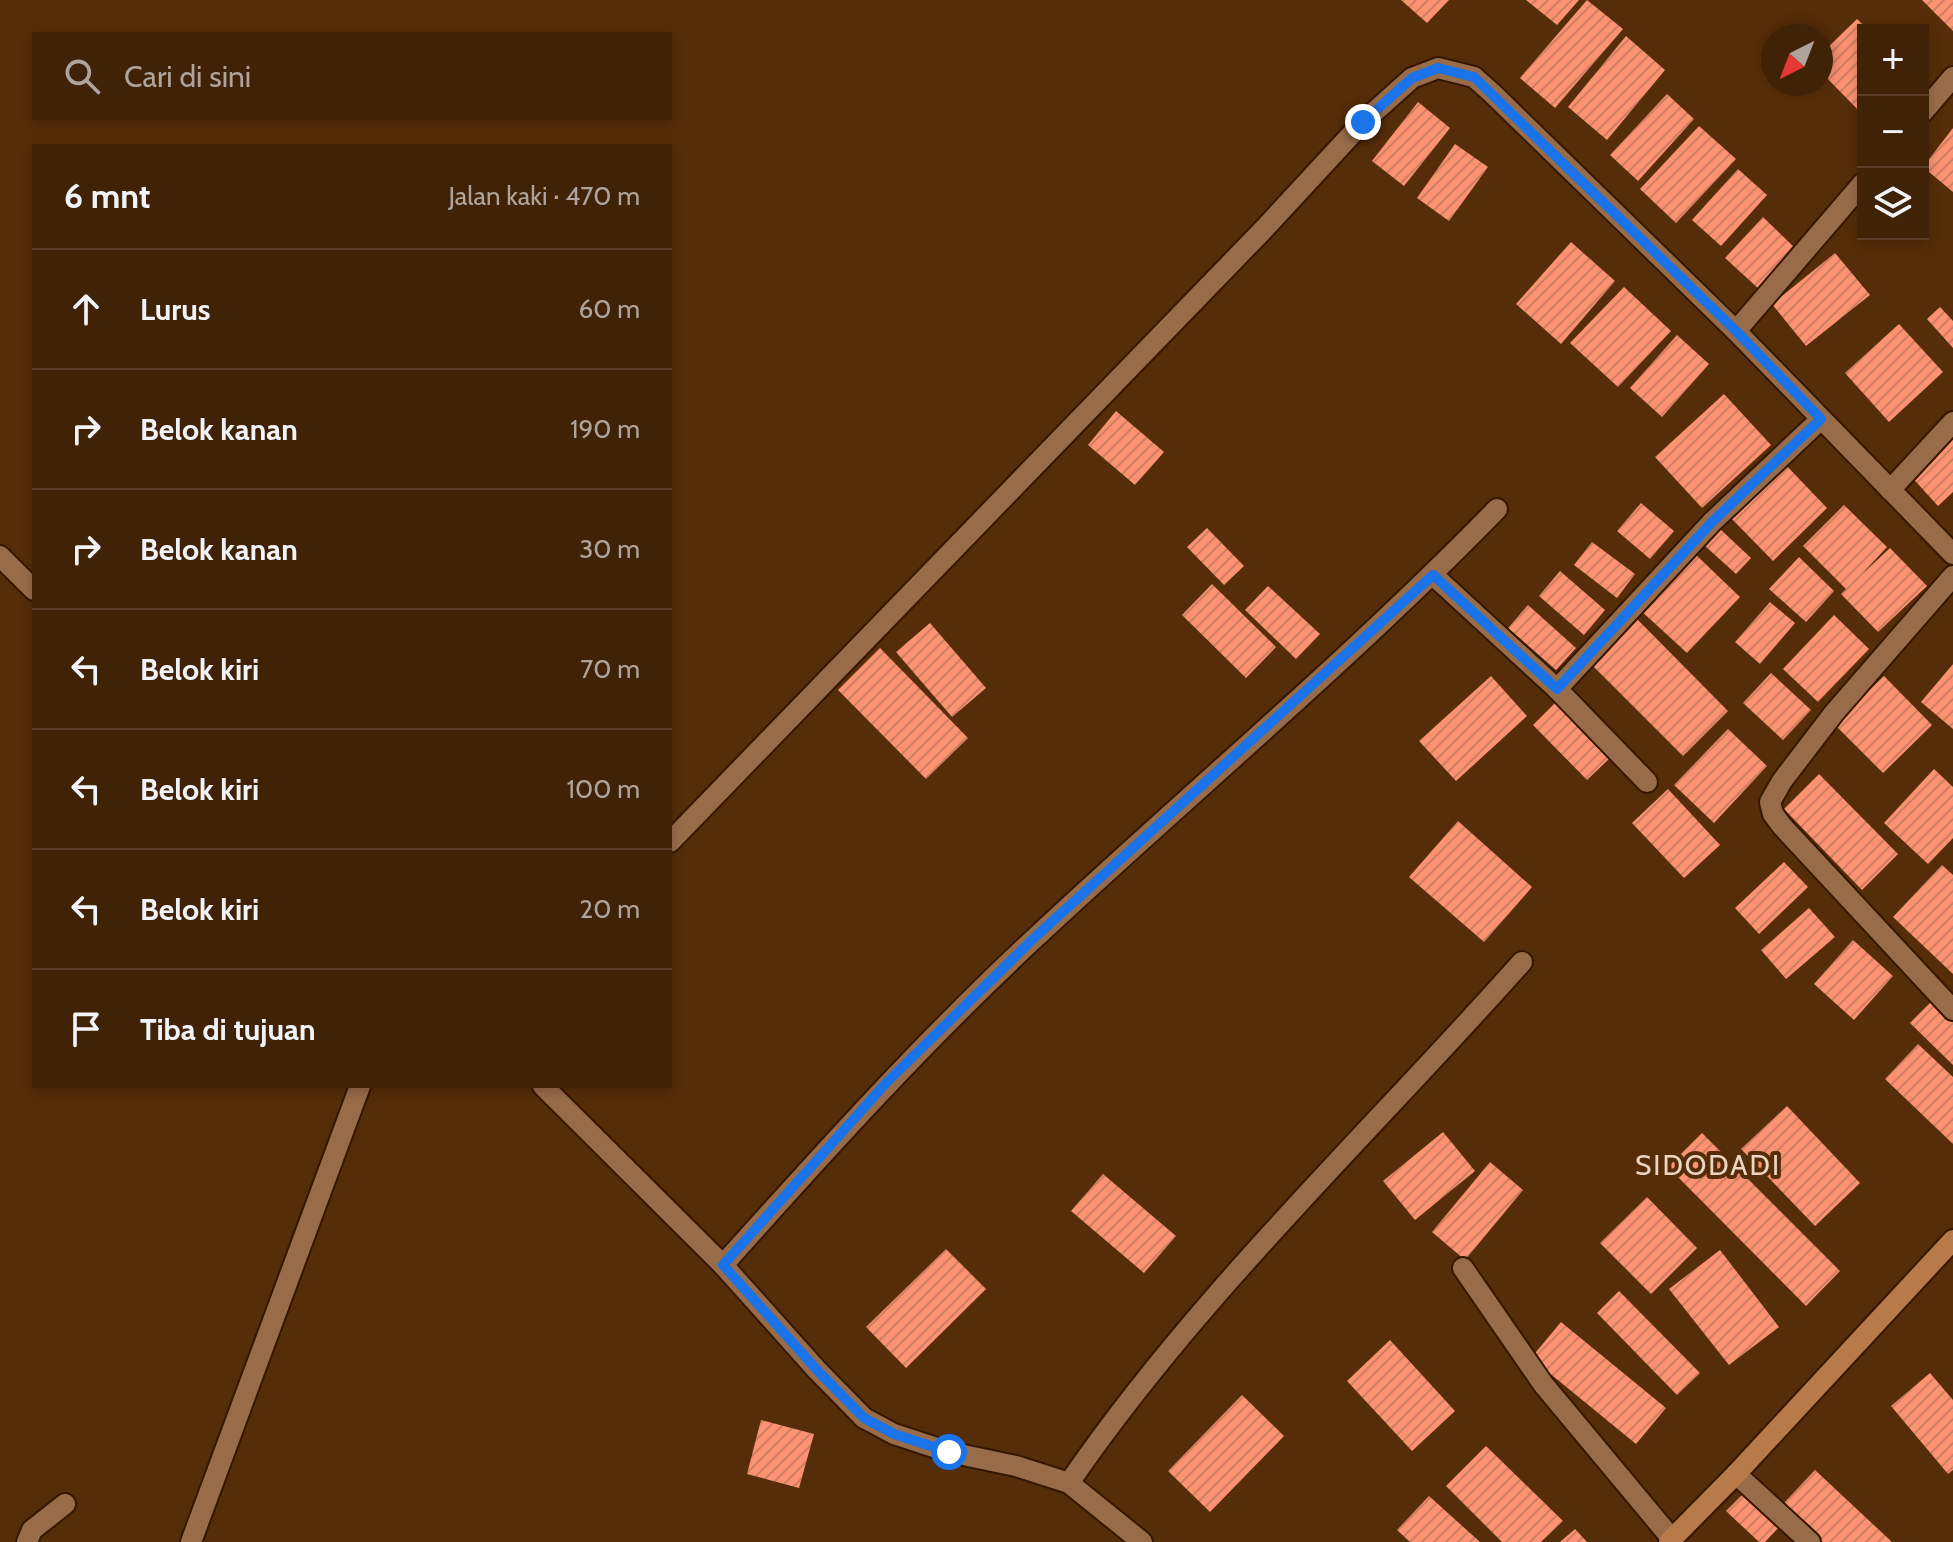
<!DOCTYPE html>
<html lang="id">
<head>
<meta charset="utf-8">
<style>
  :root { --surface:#402206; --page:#4b2f14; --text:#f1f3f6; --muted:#aea49b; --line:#593f28 }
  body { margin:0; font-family:Cabin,sans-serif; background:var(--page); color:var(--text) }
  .controls { position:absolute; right:24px; top:24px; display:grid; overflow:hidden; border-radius:0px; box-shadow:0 4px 12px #0003 }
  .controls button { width:72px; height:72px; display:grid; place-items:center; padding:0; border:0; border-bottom:2px solid var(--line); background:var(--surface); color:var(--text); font:40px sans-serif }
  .compass { position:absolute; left:1761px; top:24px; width:72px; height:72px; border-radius:50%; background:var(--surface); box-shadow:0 4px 12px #0003; rotate:222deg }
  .stop { position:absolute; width:24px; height:24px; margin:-18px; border:6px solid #1a73e8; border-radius:50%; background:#fff }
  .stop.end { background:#1a73e8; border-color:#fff; box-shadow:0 2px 8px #0008 }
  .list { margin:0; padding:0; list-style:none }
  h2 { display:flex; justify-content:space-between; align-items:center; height:104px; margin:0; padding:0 32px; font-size:34px }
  h2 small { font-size:26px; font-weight:400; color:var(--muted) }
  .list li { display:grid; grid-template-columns:52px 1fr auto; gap:24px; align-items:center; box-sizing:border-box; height:120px; padding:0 32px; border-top:2px solid var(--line) }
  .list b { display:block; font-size:30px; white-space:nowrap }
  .list em { font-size:26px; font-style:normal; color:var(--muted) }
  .icon { flex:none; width:44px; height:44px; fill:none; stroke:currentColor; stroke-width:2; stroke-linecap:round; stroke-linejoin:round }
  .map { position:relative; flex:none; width:1953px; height:1542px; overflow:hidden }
  .search { position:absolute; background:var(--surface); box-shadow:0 4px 12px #0003; left:32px; top:32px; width:640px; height:88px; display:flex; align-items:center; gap:20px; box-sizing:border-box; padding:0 28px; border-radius:0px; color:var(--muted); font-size:30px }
  .panel { position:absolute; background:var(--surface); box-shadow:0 4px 12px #0003; left:32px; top:144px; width:640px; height:944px; border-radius:0px }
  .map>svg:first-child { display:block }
  .building { fill:url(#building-hatch) }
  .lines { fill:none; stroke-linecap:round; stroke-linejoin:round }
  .minor-casing { stroke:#351700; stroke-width:24 }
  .secondary-casing { stroke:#351700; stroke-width:24 }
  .minor { stroke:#996c49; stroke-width:20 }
  .secondary { stroke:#b77a48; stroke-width:20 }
  .route { stroke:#1a73e8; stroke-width:10 }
  .labels { text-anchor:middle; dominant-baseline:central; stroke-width:8; stroke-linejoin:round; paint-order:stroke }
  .quarter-label { font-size:28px; letter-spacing:2px; fill:#eed5c2; stroke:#552d08 }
</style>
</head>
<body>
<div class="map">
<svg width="1953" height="1542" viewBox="0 0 1953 1542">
  <defs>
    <pattern id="building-hatch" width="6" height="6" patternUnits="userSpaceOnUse" patternTransform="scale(2)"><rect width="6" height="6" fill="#fc9271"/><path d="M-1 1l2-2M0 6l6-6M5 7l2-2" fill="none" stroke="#cf7e63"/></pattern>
  </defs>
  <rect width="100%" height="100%" fill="#552d08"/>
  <g class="building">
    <path d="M1401 0H1449L1427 23Z"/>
    <path d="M1526 0H1579L1557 25Z"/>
    <path d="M1587 0 1623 29 1555 108 1520 78Z"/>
    <path d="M1922 0H1953V31Z"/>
    <path d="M1857 19 1869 30H1863V115L1821 72V54Z"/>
    <path d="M1626 36 1665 70 1607 140 1568 107Z"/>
    <path d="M1667 94 1694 119 1638 181 1610 155Z"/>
    <path d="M1418 102 1450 128 1404 186 1372 161Z"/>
    <path d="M1699 126 1736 159 1676 223 1640 189Z"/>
    <path d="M1953 128V192L1923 167Z"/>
    <path d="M1455 144 1488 167 1449 221 1417 198Z"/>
    <path d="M1738 169 1767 195 1721 246 1692 220Z"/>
    <path d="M1763 217 1797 250 1760 290 1725 258Z"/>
    <path d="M1571 242 1615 281 1561 344 1516 304Z"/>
    <path d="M1835 253 1870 295 1806 346 1772 304Z"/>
    <path d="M1624 287 1671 331 1618 387 1570 343Z"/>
    <path d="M1940 307 1953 321V348L1927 319Z"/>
    <path d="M1899 324 1943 372 1889 422 1845 373Z"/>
    <path d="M1677 335 1709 364 1662 417 1630 388Z"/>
    <path d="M1724 394 1771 445 1702 508 1655 457Z"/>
    <path d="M1116 411 1164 452 1135 485 1088 445Z"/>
    <path d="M1953 430V492L1938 506 1908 473Z"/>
    <path d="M1783 462 1827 508 1773 561 1728 515Z"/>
    <path d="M1641 503 1674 531 1650 559 1617 531Z"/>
    <path d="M1844 505 1887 547 1863 573 1890 548 1927 586 1878 632 1841 594 1846 589 1803 546Z"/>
    <path d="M1207 528 1244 566 1224 585 1187 547Z"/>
    <path d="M1719 528 1751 558 1736 574 1704 545Z"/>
    <path d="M1592 542 1635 574 1617 598 1574 565Z"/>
    <path d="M1693 552 1740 597 1687 653 1639 609Z"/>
    <path d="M1799 557 1834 591 1806 622 1769 589Z"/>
    <path d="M1560 571 1605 610 1584 635 1539 596Z"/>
    <path d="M1212 584 1276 647 1246 678 1182 615Z"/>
    <path d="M1268 586 1320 634 1296 659 1245 610Z"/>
    <path d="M1770 602 1795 623 1760 664 1735 642Z"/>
    <path d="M1528 605 1576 648 1556 670 1508 628Z"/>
    <path d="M1834 615 1869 649 1818 702 1783 669Z"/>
    <path d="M1636 618 1728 711 1683 756 1591 664Z"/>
    <path d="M930 623 986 688 952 717 896 652Z"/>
    <path d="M880 648 968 738 926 779 838 690Z"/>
    <path d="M1953 664V729L1921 702Z"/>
    <path d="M1771 673 1811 710 1783 740 1743 703Z"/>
    <path d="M1491 676 1527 716 1456 781 1419 741Z"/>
    <path d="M1884 676 1932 725 1883 773 1834 724Z"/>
    <path d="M1556 702 1610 758 1587 780 1533 725Z"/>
    <path d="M1728 729 1767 766 1714 823 1674 785Z"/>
    <path d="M1934 769 1953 787V838L1928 864 1884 823Z"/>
    <path d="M1819 774 1898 854 1862 890 1784 809Z"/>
    <path d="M1668 789 1720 845 1684 878 1632 823Z"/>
    <path d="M1458 821 1532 887 1484 942 1409 877Z"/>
    <path d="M1784 862 1808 887 1759 934 1735 908Z"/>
    <path d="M1942 865 1953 875V974L1893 917Z"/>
    <path d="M1809 908 1835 937 1786 979 1761 950Z"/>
    <path d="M1853 940 1893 976 1854 1020 1814 984Z"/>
    <path d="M1934 999 1953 1017V1065L1910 1023Z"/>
    <path d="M1918 1044 1953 1077V1144L1885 1079Z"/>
    <path d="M1787 1106 1860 1183 1815 1226 1741 1149Z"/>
    <path d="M1443 1132 1475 1171 1415 1220 1383 1181Z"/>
    <path d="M1702 1133 1840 1271 1806 1306 1668 1167Z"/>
    <path d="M1490 1162 1523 1190 1465 1260 1432 1232Z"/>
    <path d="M1103 1174 1176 1236 1144 1273 1071 1211Z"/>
    <path d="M1647 1197 1697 1248 1651 1294 1600 1243Z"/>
    <path d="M946 1249 986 1289 906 1368 866 1327Z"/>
    <path d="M1720 1250 1779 1327 1729 1365 1669 1289Z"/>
    <path d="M1619 1291 1700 1373 1677 1395 1597 1313Z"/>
    <path d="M1561 1322 1666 1408 1636 1444 1531 1358Z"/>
    <path d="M1390 1340 1455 1411 1412 1451 1347 1381Z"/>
    <path d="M1930 1373 1953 1400V1470L1948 1474 1891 1406Z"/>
    <path d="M1242 1395 1284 1436 1210 1512 1168 1471Z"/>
    <path d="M761 1420 814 1434 799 1488 747 1474Z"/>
    <path d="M1486 1446 1563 1521 1541 1542H1502L1446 1486Z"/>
    <path d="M1815 1470 1892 1542H1823L1783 1504Z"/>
    <path d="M1745 1492 1780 1526 1765 1542H1759L1726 1511Z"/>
    <path d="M1429 1496 1480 1542H1410L1397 1530Z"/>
    <path d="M1575 1529 1587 1542H1560Z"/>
  </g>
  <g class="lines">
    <g class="minor-casing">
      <g id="minor">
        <path d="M1923 112 1953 77"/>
        <path d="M1736 331 1863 183"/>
        <path d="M1890 490 1953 422"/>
        <path d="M0 556 34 590"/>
        <path d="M1433 575 1557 689 1712 522 1821 419"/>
        <path d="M1953 576 1834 713 1782 781 1770 802 1773 814 1782 826 1953 1010"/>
        <path d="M1557 689 1647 782"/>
        <path d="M670 842 1264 229 1363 122 1412 78 1438 68 1474 77 1493 94 1736 331 1953 554"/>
        <path d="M543 1086 723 1265 816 1369 864 1418 894 1434 949 1452 1016 1466 1069 1483 1142 1542"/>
        <path d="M723 1265C824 1152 925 1040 1036 937 1189 794 1351 659 1497 509"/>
        <path d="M1463 1268 1543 1384 1672 1539"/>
        <path d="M1736 1474 1810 1542"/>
        <path d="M1069 1483C1197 1296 1371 1132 1522 962"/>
        <path d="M27 1542 32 1530 65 1504"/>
        <path d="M191 1542 360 1086"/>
      </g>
    </g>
    <g class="secondary-casing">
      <path id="secondary" d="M1669 1542 1736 1474 1953 1240"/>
    </g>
    <use href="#minor" class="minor"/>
    <use href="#secondary" class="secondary"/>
  </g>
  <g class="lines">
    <path class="route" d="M949 1452 894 1434 864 1418 816 1369 723 1265 886 1083 1034 938 1433 575 1557 689 1712 522 1821 419 1736 331 1474 77 1438 68 1412 78 1363 122"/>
  </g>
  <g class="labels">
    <g class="quarter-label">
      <text x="1708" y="1165">SIDODADI</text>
    </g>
  </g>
</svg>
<div class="controls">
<button>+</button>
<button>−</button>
<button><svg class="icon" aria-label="layers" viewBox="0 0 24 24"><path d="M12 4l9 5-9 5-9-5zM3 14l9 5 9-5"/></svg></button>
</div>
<svg class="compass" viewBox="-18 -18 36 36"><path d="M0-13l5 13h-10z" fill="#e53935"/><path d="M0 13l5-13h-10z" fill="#aea49b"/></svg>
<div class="stop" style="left:949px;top:1452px"></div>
<div class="stop end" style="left:1363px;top:122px"></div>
<div class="search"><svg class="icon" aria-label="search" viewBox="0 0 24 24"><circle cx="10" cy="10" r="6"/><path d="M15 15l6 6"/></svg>Cari di sini</div>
<section class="panel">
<h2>6 mnt<small>Jalan kaki · 470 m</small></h2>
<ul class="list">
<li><svg class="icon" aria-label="ahead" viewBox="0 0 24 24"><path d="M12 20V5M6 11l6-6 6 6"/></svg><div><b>Lurus</b></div><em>60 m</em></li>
<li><svg class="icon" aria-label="right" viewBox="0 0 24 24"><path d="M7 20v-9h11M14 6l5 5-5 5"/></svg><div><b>Belok kanan</b></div><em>190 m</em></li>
<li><svg class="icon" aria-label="right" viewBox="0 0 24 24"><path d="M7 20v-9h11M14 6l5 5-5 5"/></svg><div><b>Belok kanan</b></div><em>30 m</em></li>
<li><svg class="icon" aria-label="left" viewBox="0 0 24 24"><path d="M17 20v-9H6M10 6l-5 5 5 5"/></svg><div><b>Belok kiri</b></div><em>70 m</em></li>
<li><svg class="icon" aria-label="left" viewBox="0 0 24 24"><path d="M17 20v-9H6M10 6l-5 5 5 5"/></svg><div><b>Belok kiri</b></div><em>100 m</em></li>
<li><svg class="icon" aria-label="left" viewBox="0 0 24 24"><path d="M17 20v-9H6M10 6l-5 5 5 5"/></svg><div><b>Belok kiri</b></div><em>20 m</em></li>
<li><svg class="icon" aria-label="arrive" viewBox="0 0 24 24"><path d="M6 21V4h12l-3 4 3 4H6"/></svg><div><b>Tiba di tujuan</b></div></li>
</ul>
</section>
</div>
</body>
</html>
